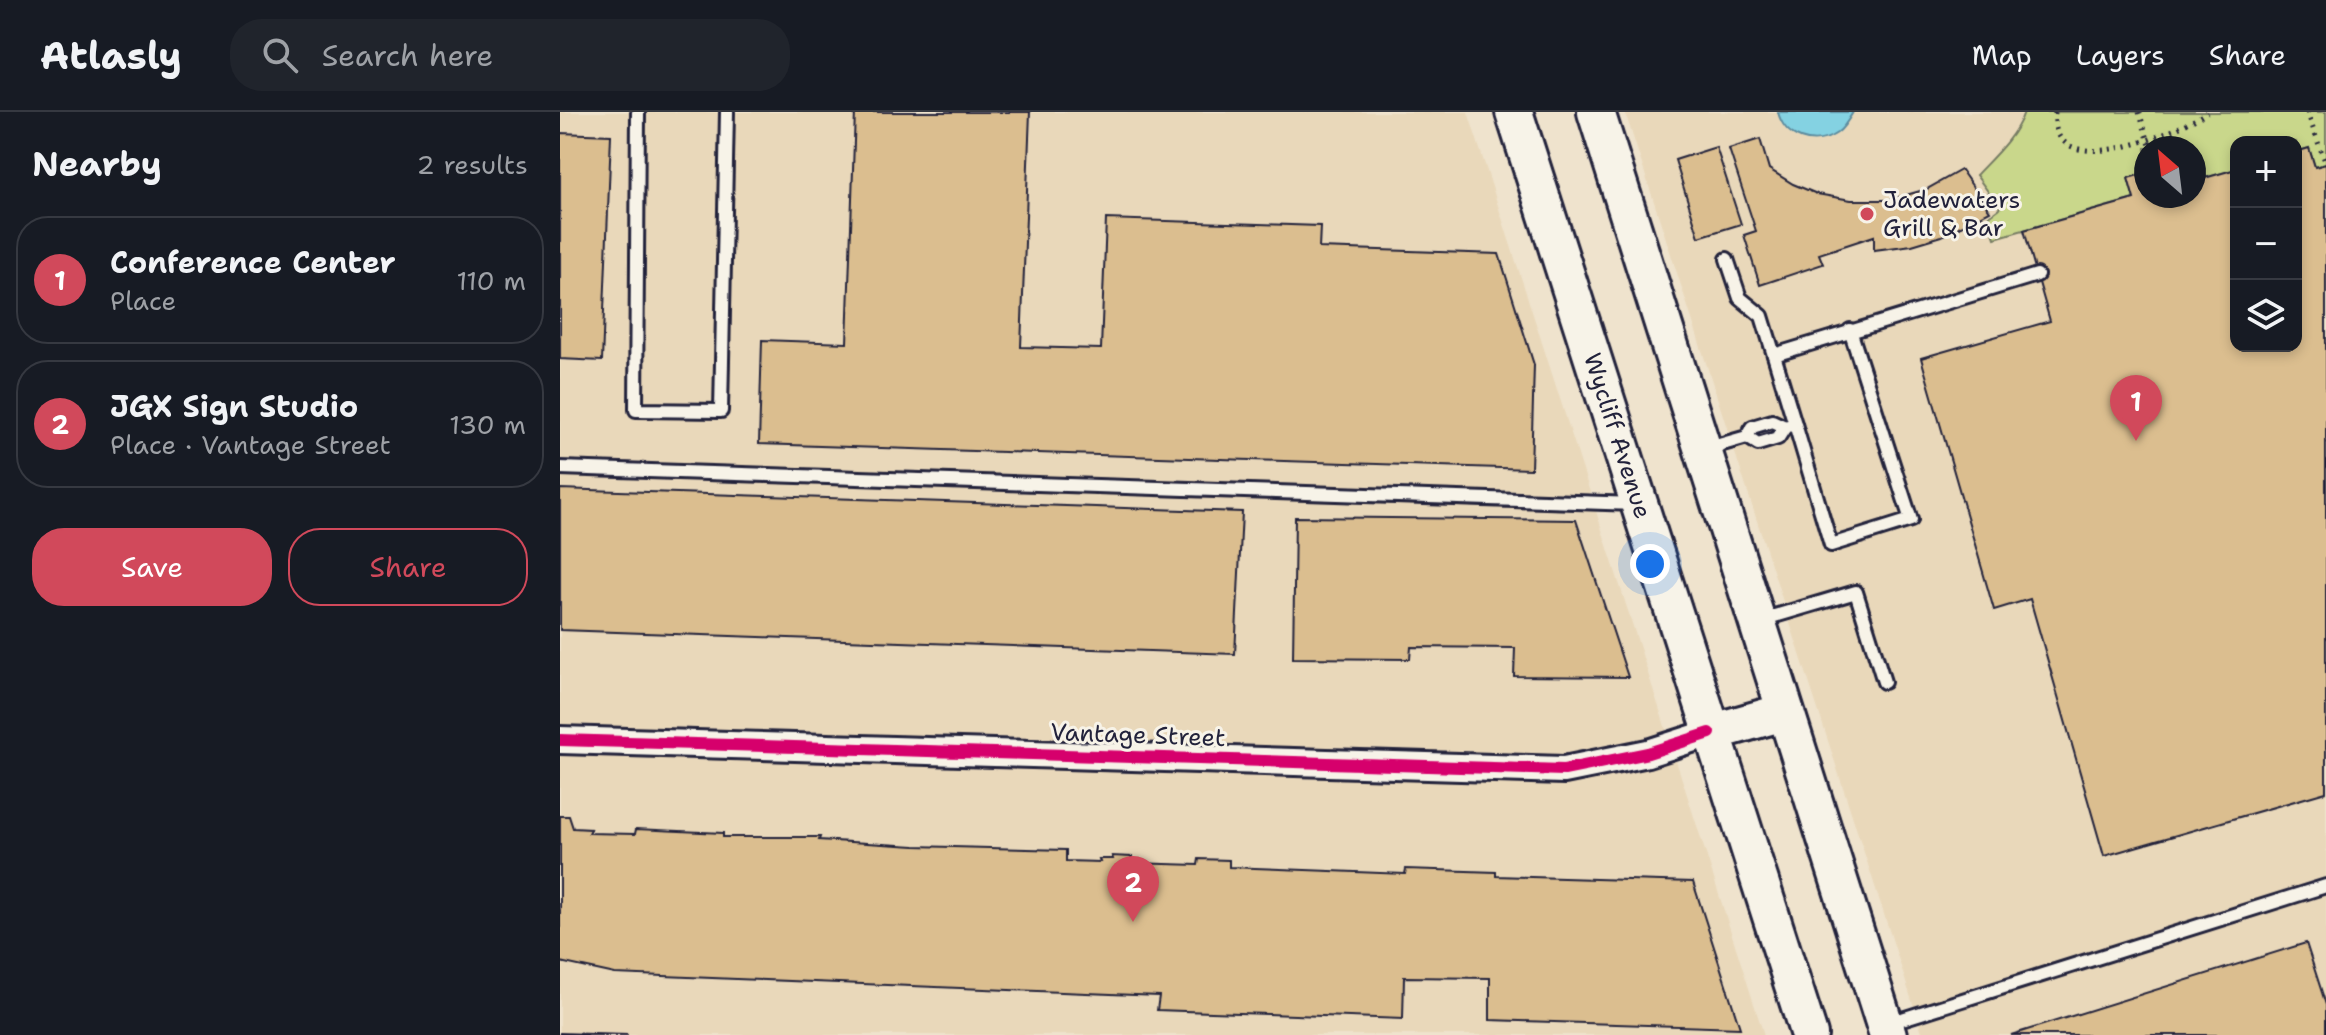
<!DOCTYPE html>
<html lang="en">
<head>
<meta charset="utf-8">
<style>
  :root { --surface:#171b24; --page:#20242c; --text:#f1f3f6; --muted:#9ea1a6; --line:#363941; --accent:#d1495b }
  body { margin:0; font-family:"Shantell Sans",sans-serif; background:var(--page); color:var(--text) }
  .controls { position:absolute; right:24px; top:24px; display:grid; overflow:hidden; border-radius:16px; box-shadow:0 4px 12px #0003 }
  .controls button { width:72px; height:72px; display:grid; place-items:center; padding:0; border:0; border-bottom:2px solid var(--line); background:var(--surface); color:var(--text); font:40px sans-serif }
  .compass { position:absolute; left:1574px; top:24px; width:72px; height:72px; border-radius:50%; background:var(--surface); box-shadow:0 4px 12px #0003; rotate:332deg }
  .you { position:absolute; left:1090px; top:452px; width:28px; height:28px; margin:-20px; border:6px solid #fff; border-radius:50%; background:#1a73e8; box-shadow:0 0 0 12px #1a73e833 }
  .badge { display:grid; place-items:center; width:52px; height:52px; border-radius:50%; background:var(--accent); color:#fff; font-size:26px; font-weight:700 }
  .pin { position:absolute; translate:-50% -66px; filter:drop-shadow(0 2px 4px #0008) }
  .pin::after { content:''; position:absolute; top:42px; width:28px; height:24px; background:inherit; clip-path:polygon(0 0,100% 0,50% 100%) }
  .list { margin:0; padding:0; list-style:none }
  h2 { display:flex; justify-content:space-between; align-items:center; height:104px; margin:0; padding:0 32px; font-size:34px }
  h2 small { font-size:26px; font-weight:400; color:var(--muted) }
  .list li { display:grid; grid-template-columns:52px 1fr auto; gap:24px; align-items:center; box-sizing:border-box; height:128px; margin:0 16px 16px; padding:0 16px; border:2px solid var(--line); border-radius:32px }
  .list b { display:block; font-size:30px; white-space:nowrap }
  .list p { margin:0; font-size:26px; white-space:nowrap; color:var(--muted) }
  .list em { font-size:26px; font-style:normal; color:var(--muted) }
  .actions { display:flex; gap:16px; padding:24px 32px }
  .actions a { flex:1; padding:18px 0; border:2px solid var(--accent); border-radius:32px; text-align:center; font-size:28px; color:var(--accent) }
  .actions .main { background:var(--accent); color:#fff }
  .icon { flex:none; width:44px; height:44px; fill:none; stroke:currentColor; stroke-width:2; stroke-linecap:round; stroke-linejoin:round }
  .map { position:relative; flex:none; width:1766px; height:923px; overflow:hidden }
  header { display:flex; align-items:center; gap:48px; box-sizing:border-box; height:112px; padding:0 40px; background:var(--surface); border-bottom:2px solid var(--line) }
  header strong { font-size:38px }
  nav { display:flex; gap:44px; margin-inline-start:auto; font-size:28px }
  .search { width:560px; height:72px; background:var(--page); display:flex; align-items:center; gap:20px; box-sizing:border-box; padding:0 28px; border-radius:32px; color:var(--muted); font-size:30px }
  main { display:flex }
  aside { flex:1; background:var(--surface) }
  .map>svg:first-child { display:block }
  .built { fill:#e9d8ba; fill-rule:evenodd }
  .green { fill:#c9d78b; stroke:#767c63; stroke-width:2 }
  .water { fill:#84d2e2; stroke:#5d8c9f; stroke-width:2 }
  .building { fill:#dbbe8f; stroke:#22223b; stroke-width:2 }
  .lines { fill:none; stroke-linecap:round; stroke-linejoin:round }
  .lane-casing { stroke:#22223b; stroke-width:18 }
  .street-casing { stroke:#22223b; stroke-width:32 }
  .secondary-casing { stroke:#22223b; stroke-width:42 }
  .path { stroke:#22223b; stroke-width:5; stroke-dasharray:2 6; stroke-linecap:butt }
  .lane { stroke:#f7f3e8; stroke-width:12 }
  .street { stroke:#f7f3e8; stroke-width:26 }
  .secondary { stroke:#f7f3e8; stroke-width:36 }
  .cycleway-casing { stroke:#f7f3e8; stroke-width:17 }
  .cycleway { stroke:#d6006c; stroke-width:12 }
  .poi-dot { fill:#d1495b; stroke:#f7f3e8; stroke-width:3 }
  .labels { text-anchor:middle; dominant-baseline:central; stroke-width:6; stroke-linejoin:round; paint-order:stroke }
  .poi-label { font-size:24px; fill:#22223b; stroke:#f7f3e8; text-anchor:start }
  .street-label { font-size:24px; fill:#22223b; stroke:#f7f3e8 }
</style>
</head>
<body>
<header>
<strong>Atlasly</strong>
<div class="search"><svg class="icon" aria-label="search" viewBox="0 0 24 24"><circle cx="10" cy="10" r="6"/><path d="M15 15l6 6"/></svg>Search here</div>
<nav><a>Map</a><a>Layers</a><a>Share</a></nav>
</header>
<main>
<aside>
<h2>Nearby<small>2 results</small></h2>
<ul class="list">
<li><span class="badge">1</span><div><b>Conference Center</b><p>Place</p></div><em>110 m</em></li>
<li><span class="badge">2</span><div><b>JGX Sign Studio</b><p>Place · Vantage Street</p></div><em>130 m</em></li>
</ul>
<div class="actions"><a class="main">Save</a><a>Share</a></div>
</aside>
<div class="map">
<svg width="1766" height="923" viewBox="0 0 1766 923">
  <rect width="100%" height="100%" fill="#efe3cd"/>
  <filter id="ink" filterUnits="userSpaceOnUse"><feTurbulence type="fractalNoise" baseFrequency=".0125" numOctaves="2"/><feDisplacementMap in="SourceGraphic" scale="16" xChannelSelector="R" yChannelSelector="G"/><feConvolveMatrix kernelMatrix="1 2 1 2 8 2 1 2 1" color-interpolation-filters="sRGB"/></filter>
  <g filter="url(#ink)">
    <g class="built">
      <path d="M0 0H908L1204 923H0Z"/>
      <path d="M1065 0H1766V923H1363ZM1676 30H1736V234H1676ZM1586 36H1634V84H1586Z"/>
    </g>
    <path class="green" d="M1464 0H1766V52L1755 55 1749 36 1736 40V30H1676V57L1634 69V36H1586V61L1568 66 1574 87 1435 126 1428 105 1440 96 1416 63C1433 45 1456 24 1464 0Z"/>
    <path class="water" d="M1218 0H1293C1289 7 1284 16 1277 21 1254 37 1224 26 1218 0Z"/>
    <g class="building">
      <path d="M295 0H470L461 235 541 237 546 107 760 114 759 136 939 142 974 253 971 357 199 332 202 228 287 231Z"/>
      <path d="M0 21 51 23 42 249 0 247Z"/>
      <path d="M1200 27 1209 57 1233 72 1257 82 1291 88H1329L1367 77 1401 58 1430 99 1382 124 1352 133 1314 138V124L1259 142 1263 152 1200 173 1184 123 1196 119 1169 37Z"/>
      <path d="M1156 35 1181 112 1139 125 1115 48Z"/>
      <path d="M1749 36 1755 55 1766 52V680L1544 744 1470 487 1434 498 1361 246 1490 209 1464 118 1574 87 1568 66 1586 61V84H1634V69L1676 57V234H1736V40Z"/>
      <path d="M0 377 682 400 675 542 0 518Z"/>
      <path d="M735 405 1016 408 1068 565 954 564 955 536 851 535 850 547 733 546Z"/>
      <path d="M0 704H9L13 716 31 717 29 721 75 722 76 717 163 721V725H260L259 728 355 734 506 738V749L540 750 539 747H553L552 744 572 745V751L638 753 639 747 669 748V755L845 762 846 757 936 760V764L1133 770 1180 916 930 908V866L844 865 843 907 597 898 599 884 55 862 0 850Z"/>
      <path d="M1746 831 1766 893V923H1451Z"/>
      <path d="M0 921 68 923H0Z"/>
    </g>
    <g class="lines">
      <g class="lane-casing">
        <g id="lane">
          <path d="M78 0 76 298 161 299 167 0"/>
          <path d="M1167 147 1180 186 1202 204 1235 312 1225 315"/>
          <path d="M1214 243 1477 163"/>
          <path d="M1235 312 1271 433 1351 408 1290 218"/>
          <path d="M1145 337 1187 325 1192 315 1212 309 1225 315 1218 326 1198 332 1187 325"/>
          <path d="M0 356 1076 392"/>
          <path d="M1201 508 1296 480 1324 570"/>
          <path d="M1326 912 1766 774"/>
        </g>
      </g>
      <g class="street-casing">
        <path id="street" d="M0 628 1004 658 1088 641 1150 621"/>
      </g>
      <g class="secondary-casing">
        <g id="secondary">
          <path id="s1" d="M954 0 1249 923"/>
          <path d="M1036 0 1328 923"/>
          <path d="M1150 621 1224 600"/>
        </g>
      </g>
      <g class="path">
        <path d="M1495 0C1488 75 1618 21 1647 0"/>
        <path d="M1579 0 1591 36"/>
        <path d="M1747 0 1766 52"/>
      </g>
      <use href="#lane" class="lane"/>
      <use href="#street" class="street"/>
      <use href="#secondary" class="secondary"/>
      <g class="cycleway-casing">
        <path id="cycleway" d="M0 628 1004 658 1088 641 1150 621"/>
      </g>
      <use href="#cycleway" class="cycleway"/>
    </g>
  </g>
  <circle class="poi-dot" cx="1307" cy="102" r="8"/>
  <g class="labels">
    <g class="poi-label">
      <text x="1323" y="88">Jadewaters<tspan x="1323" dy="28">Grill &amp; Bar</tspan></text>
    </g>
    <g class="street-label">
      <text stroke="none"><textPath href="#s1" startOffset="340">Wycliff Avenue</textPath></text>
      <text transform="translate(578 623) rotate(2)">Vantage Street</text>
    </g>
  </g>
</svg>
<div class="controls">
<button>+</button>
<button>−</button>
<button><svg class="icon" aria-label="layers" viewBox="0 0 24 24"><path d="M12 4l9 5-9 5-9-5zM3 14l9 5 9-5"/></svg></button>
</div>
<svg class="compass" viewBox="-18 -18 36 36"><path d="M0-13l5 13h-10z" fill="#e53935"/><path d="M0 13l5-13h-10z" fill="#9ea1a6"/></svg>
<div class="you"></div>
<div class="pin badge" style="left:1576px;top:329px">1</div>
<div class="pin badge" style="left:573px;top:810px">2</div>
</div>
</main>
</body>
</html>
